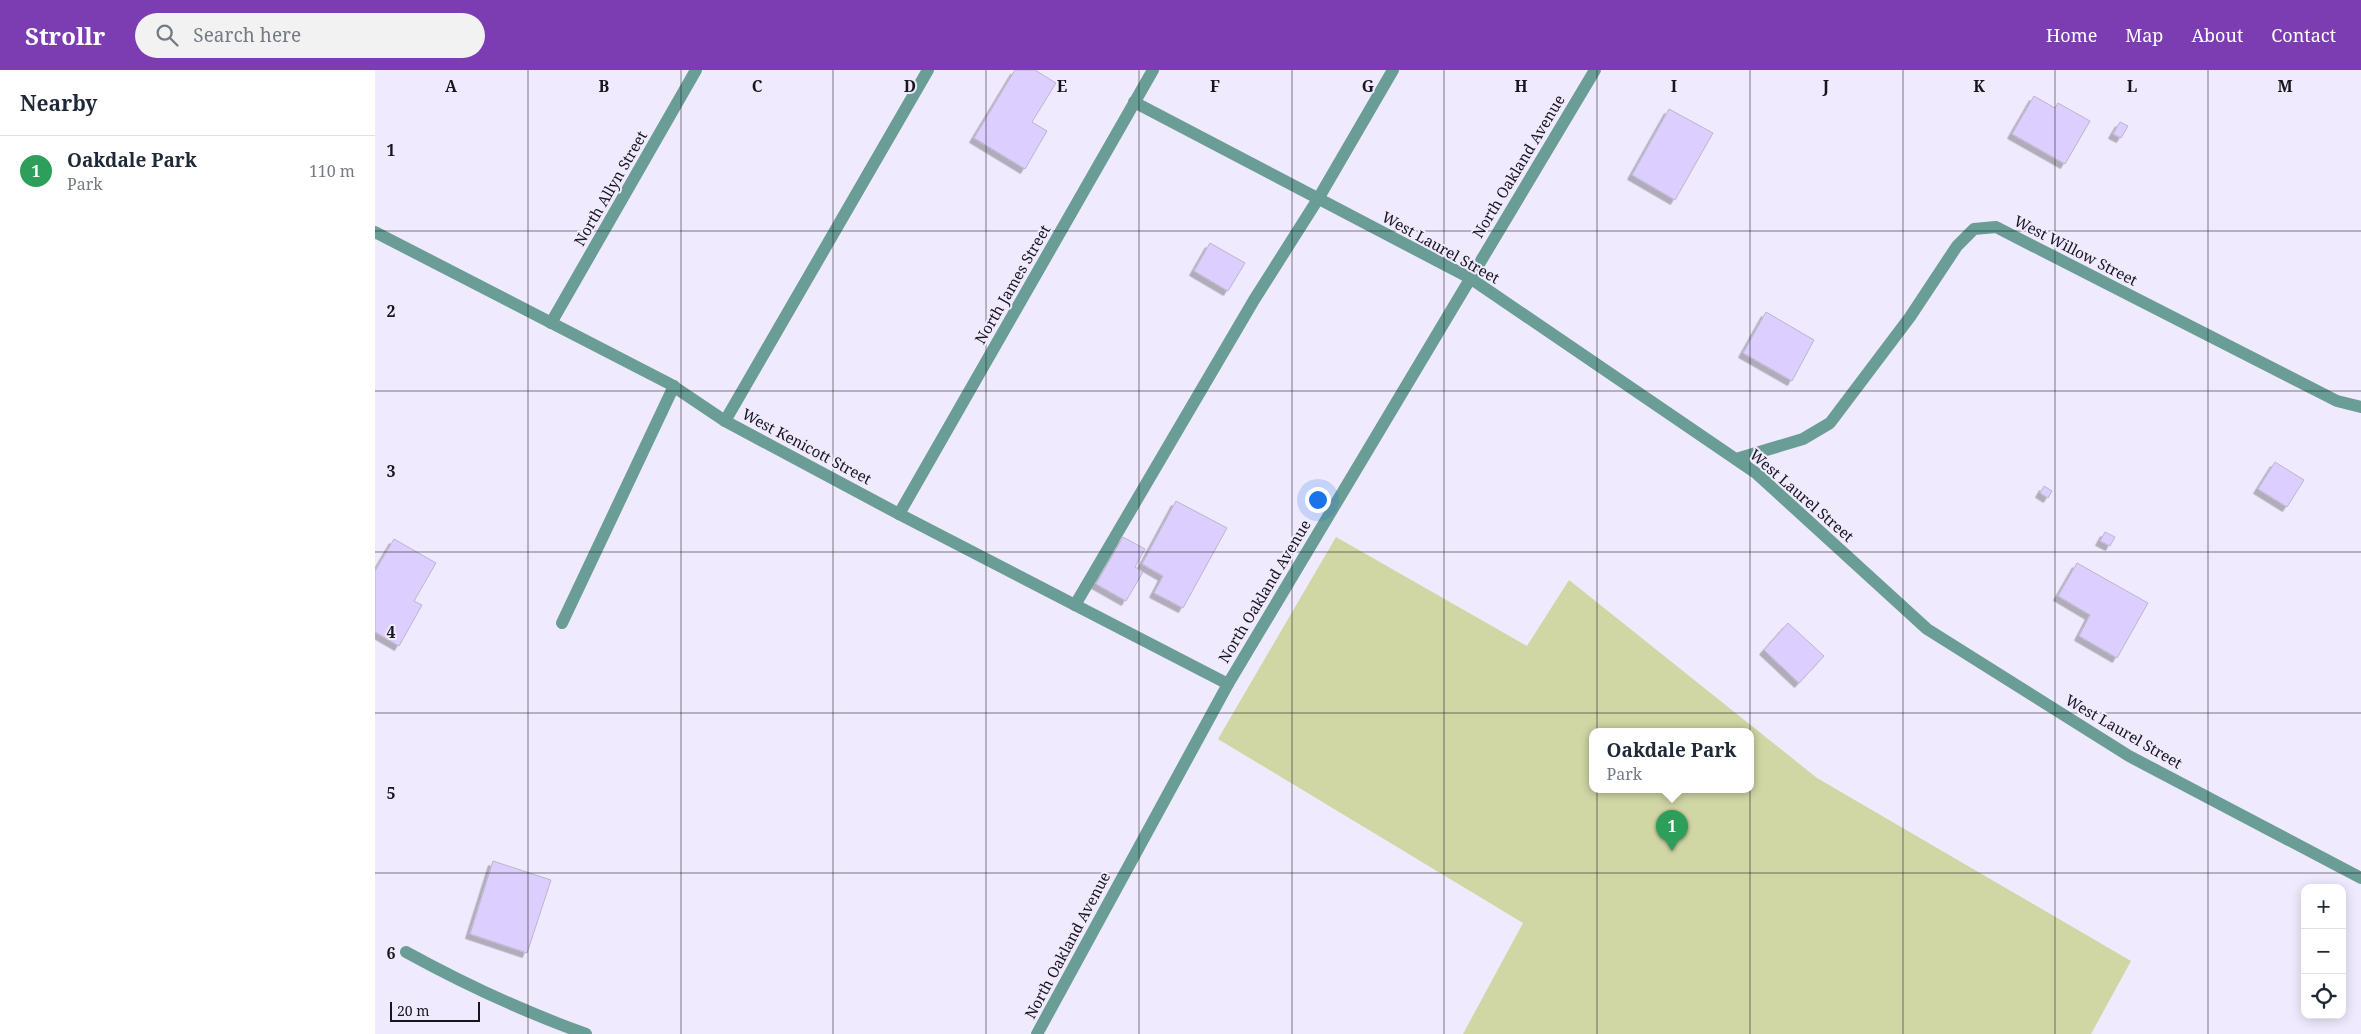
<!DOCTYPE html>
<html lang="en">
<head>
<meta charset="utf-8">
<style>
  :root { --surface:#fff; --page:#f2f2f3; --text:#1f2937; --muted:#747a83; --line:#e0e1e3; --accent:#7d3db2 }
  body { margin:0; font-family:"Noto Serif",serif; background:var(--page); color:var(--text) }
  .controls { position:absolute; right:15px; bottom:15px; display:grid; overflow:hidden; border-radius:10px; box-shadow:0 2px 12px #0003 }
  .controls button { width:45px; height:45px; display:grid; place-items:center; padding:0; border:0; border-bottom:1px solid var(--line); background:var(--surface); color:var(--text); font:25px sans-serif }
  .scale { position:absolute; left:15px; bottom:12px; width:90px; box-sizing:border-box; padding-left:5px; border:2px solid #17151d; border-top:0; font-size:14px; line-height:18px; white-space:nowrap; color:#17151d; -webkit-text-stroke:4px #f0eafe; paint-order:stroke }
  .you { position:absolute; left:942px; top:429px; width:18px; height:18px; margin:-12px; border:4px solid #fff; border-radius:50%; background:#1a73e8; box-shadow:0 0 0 8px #1a73e833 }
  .badge { display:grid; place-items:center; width:32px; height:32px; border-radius:50%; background:var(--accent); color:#fff; font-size:16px; font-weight:700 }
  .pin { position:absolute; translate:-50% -41px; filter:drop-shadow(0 1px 2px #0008) }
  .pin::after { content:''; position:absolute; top:26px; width:18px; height:15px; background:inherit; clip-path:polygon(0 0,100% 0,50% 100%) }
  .popup { position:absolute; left:1214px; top:658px; width:165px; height:65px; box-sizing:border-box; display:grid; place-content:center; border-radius:10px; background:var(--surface); filter:drop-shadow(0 1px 4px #0005); font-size:16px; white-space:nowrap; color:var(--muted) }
  .popup b { font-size:19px; color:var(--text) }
  .popup::after { content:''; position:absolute; left:50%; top:100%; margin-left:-10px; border:10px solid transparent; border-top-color:var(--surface) }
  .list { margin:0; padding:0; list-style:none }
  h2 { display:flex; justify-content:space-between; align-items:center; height:65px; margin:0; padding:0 20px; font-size:21px }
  h2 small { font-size:16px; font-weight:400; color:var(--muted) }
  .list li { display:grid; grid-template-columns:32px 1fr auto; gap:15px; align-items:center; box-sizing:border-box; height:70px; padding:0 20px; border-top:1px solid var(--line) }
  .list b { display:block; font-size:19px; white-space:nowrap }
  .list p { margin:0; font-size:16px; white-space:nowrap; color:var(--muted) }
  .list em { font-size:16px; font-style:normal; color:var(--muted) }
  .icon { flex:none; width:28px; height:28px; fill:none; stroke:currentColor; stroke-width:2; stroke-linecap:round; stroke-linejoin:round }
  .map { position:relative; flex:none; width:1986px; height:964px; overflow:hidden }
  header { display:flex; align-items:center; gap:30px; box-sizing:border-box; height:70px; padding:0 25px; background:var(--accent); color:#fff }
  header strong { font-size:24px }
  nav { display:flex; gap:28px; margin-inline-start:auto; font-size:18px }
  .search { width:350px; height:45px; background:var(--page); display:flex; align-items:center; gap:12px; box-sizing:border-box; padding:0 18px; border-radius:28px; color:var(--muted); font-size:19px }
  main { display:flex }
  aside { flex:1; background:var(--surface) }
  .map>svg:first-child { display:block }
  .green { fill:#d0d6a4; fill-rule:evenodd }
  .building { fill:#dccefe; stroke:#bcb5cd; filter:url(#shadow) }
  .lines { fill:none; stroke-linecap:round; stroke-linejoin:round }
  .service { stroke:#699d95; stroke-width:12 }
  .minor { stroke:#699d95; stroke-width:12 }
  .grid { fill:none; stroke:#17151d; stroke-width:1; stroke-opacity:0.55 }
  .labels { text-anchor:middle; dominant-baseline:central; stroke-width:4; stroke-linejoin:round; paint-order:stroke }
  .street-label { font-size:15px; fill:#17151d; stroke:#f0eafe }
  .grid-label { font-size:16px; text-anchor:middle; font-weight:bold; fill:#17151d; stroke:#f0eafe; stroke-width:4; stroke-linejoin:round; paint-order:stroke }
</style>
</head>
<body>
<header>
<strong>Strollr</strong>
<div class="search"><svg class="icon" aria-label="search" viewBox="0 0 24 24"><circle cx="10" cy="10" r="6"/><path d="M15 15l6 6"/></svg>Search here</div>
<nav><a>Home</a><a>Map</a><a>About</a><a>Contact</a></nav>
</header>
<main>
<aside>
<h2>Nearby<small></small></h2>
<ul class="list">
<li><span class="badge" style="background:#2e9e5b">1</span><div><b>Oakdale Park</b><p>Park</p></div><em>110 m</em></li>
</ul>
</aside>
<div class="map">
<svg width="1986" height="964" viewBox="0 0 1986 964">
  <defs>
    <filter id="shadow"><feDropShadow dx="-4.5" dy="4.5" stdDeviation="0" flood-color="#0004"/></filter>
  </defs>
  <rect width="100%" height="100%" fill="#f0eafe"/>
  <path class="green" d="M961 467 1152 576 1194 510 1442 708 1756 891 1716 964H1088L1148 853 843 669ZM1218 662H1376V720H1218Z"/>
  <g class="building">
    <path d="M640 0H660L681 13 657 52 672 61 650 99 599 68Z"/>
    <path d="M1659 26 1680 38 1683 33 1715 51 1690 94 1637 64Z"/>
    <path d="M1294 39 1338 63 1300 130 1257 105Z"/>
    <path d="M1745 52 1753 56 1746 68 1738 64Z"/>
    <path d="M835 173 870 193 853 221 819 201Z"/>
    <path d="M1391 242 1439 270 1417 311 1368 283Z"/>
    <path d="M1900 392 1929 410 1912 437 1883 419Z"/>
    <path d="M1669 416 1677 421 1673 428 1665 423Z"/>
    <path d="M801 431 852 458 808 538 779 523 788 506 767 494Z"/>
    <path d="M1730 462 1740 467 1735 476 1725 471Z"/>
    <path d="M748 467 770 479 760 497 768 502 751 531 721 514Z"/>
    <path d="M19 469 61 493 39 531 47 535 24 576 0 562V501Z"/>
    <path d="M1702 493 1773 533 1742 588 1704 566 1715 545 1683 526Z"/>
    <path d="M1413 553 1449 586 1424 613 1389 580Z"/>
    <path d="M118 791 176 810 152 883 95 864Z"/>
  </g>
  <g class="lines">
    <g class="service">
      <path d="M350 351 553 0"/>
      <path d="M700 535 879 230 943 129 1018 0"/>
      <path d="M187 553 299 316"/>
      <path d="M31 882C91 915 147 941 211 964"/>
    </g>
    <g class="minor">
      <path d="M759 32 1095 208 1381 403 1552 559 1754 686 1986 808"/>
      <path d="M0 162 295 314 350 351 524 444 853 614"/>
      <path d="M176 253 321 0"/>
      <path d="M1361 389 1428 369 1455 353 1535 247 1582 176 1599 159 1621 157 1962 331 1986 337"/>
      <path d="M524 444 778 0"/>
      <path d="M662 964 853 614 1220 0"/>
    </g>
  </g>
  <path class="grid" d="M153 0V964M306 0V964M458 0V964M611 0V964M764 0V964M917 0V964M1069 0V964M1222 0V964M1375 0V964M1528 0V964M1680 0V964M1833 0V964M0 161H1986M0 321H1986M0 482H1986M0 643H1986M0 803H1986"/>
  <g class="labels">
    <g class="street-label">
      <text transform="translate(1143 96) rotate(-59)">North Oakland Avenue</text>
      <text transform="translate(235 118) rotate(-60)">North Allyn Street</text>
      <text transform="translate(1066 177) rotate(29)">West Laurel Street</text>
      <text transform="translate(1701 180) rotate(27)">West Willow Street</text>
      <text transform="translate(637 214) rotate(-60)">North James Street</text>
      <text transform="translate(432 376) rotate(28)">West Kenicott Street</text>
      <text transform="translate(1427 425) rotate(41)">West Laurel Street</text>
      <text transform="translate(889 521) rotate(-59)">North Oakland Avenue</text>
      <text transform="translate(1749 661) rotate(30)">West Laurel Street</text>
      <text transform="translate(692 875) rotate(-62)">North Oakland Avenue</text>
    </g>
  </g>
  <g class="grid-label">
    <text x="76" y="22">A</text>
    <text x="229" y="22">B</text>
    <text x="382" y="22">C</text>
    <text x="535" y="22">D</text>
    <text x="687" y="22">E</text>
    <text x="840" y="22">F</text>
    <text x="993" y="22">G</text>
    <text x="1146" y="22">H</text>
    <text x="1299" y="22">I</text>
    <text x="1451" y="22">J</text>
    <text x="1604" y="22">K</text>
    <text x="1757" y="22">L</text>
    <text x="1910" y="22">M</text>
    <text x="16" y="86">1</text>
    <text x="16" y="247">2</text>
    <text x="16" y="407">3</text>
    <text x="16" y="568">4</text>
    <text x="16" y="729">5</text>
    <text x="16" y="889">6</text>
  </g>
</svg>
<div class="controls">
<button>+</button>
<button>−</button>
<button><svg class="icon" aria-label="locate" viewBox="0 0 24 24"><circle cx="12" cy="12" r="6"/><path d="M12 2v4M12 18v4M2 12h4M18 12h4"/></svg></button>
</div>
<div class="scale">20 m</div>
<div class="you"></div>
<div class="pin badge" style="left:1297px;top:781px;background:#2e9e5b">1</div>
<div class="popup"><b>Oakdale Park</b>Park</div>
</div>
</main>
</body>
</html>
